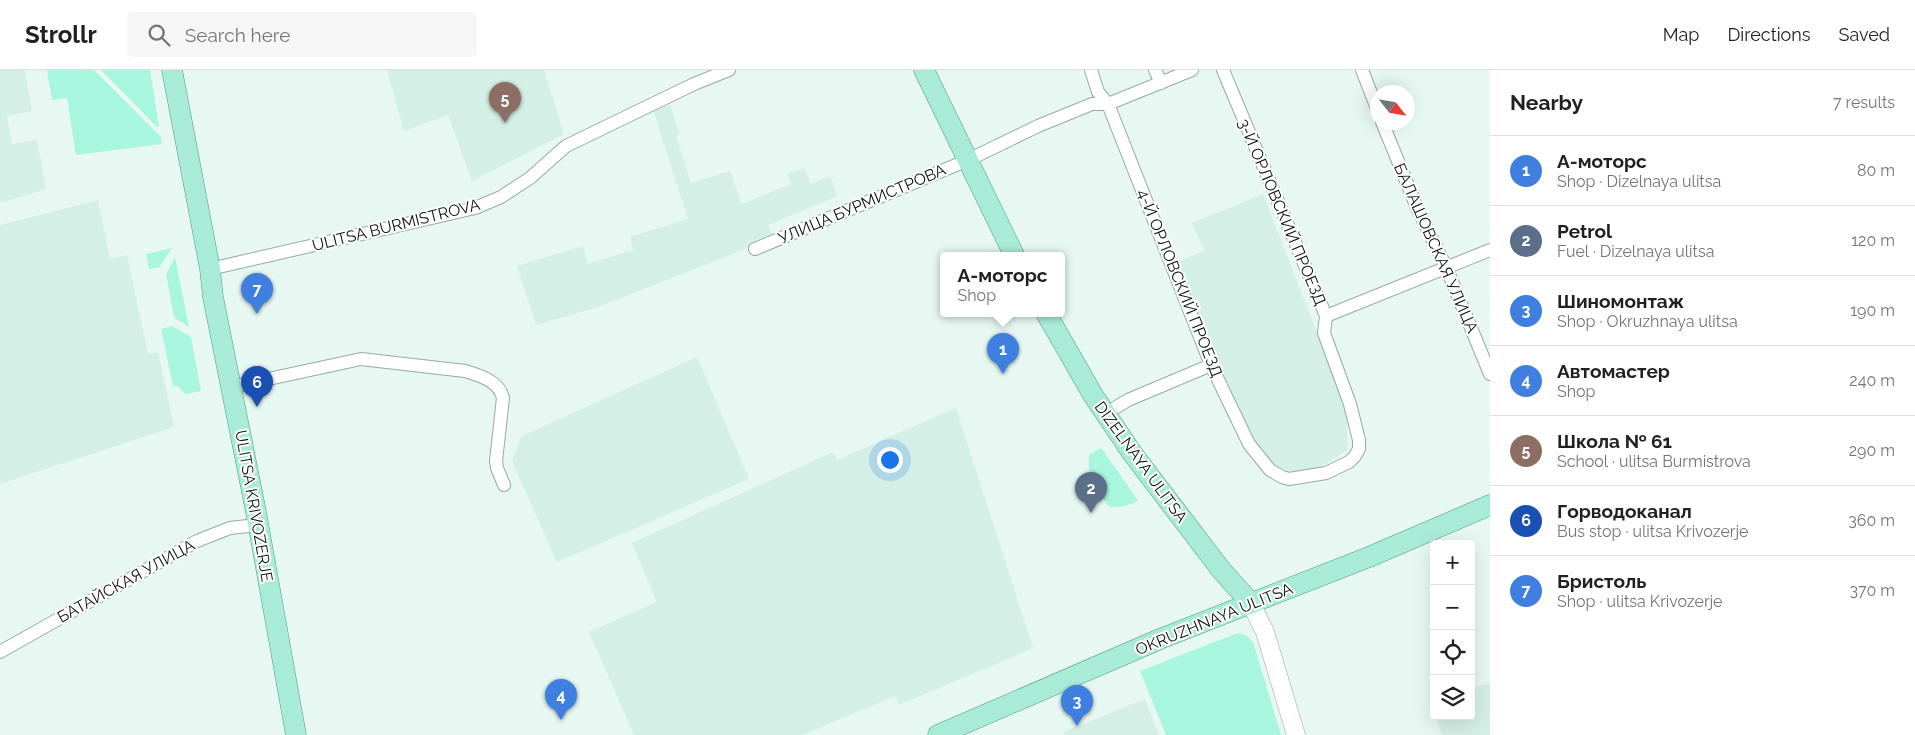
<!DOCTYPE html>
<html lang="en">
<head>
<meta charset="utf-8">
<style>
  :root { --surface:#fff; --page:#f6f6f6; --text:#202124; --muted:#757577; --line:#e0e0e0; --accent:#1a73e8 }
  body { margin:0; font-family:Raleway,sans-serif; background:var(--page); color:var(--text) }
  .controls { position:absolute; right:15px; bottom:15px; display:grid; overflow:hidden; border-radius:5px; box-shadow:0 5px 20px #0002 }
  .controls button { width:45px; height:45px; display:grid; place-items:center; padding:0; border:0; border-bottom:1px solid var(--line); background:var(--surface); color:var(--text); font:25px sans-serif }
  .compass { position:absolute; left:1370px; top:15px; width:45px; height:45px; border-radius:50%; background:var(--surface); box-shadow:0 5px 20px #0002; rotate:121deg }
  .you { position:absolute; left:889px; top:389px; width:18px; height:18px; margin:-12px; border:4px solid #fff; border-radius:50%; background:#1a73e8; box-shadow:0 0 0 8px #1a73e833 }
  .badge { display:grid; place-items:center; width:32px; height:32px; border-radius:50%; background:var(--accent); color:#fff; font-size:16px; font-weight:700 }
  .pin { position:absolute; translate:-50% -41px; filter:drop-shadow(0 1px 2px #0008) }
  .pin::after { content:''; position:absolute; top:26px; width:18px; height:15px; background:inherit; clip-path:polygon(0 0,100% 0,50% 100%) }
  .popup { position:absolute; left:940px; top:182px; width:125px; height:65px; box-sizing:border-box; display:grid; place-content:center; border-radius:5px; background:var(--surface); filter:drop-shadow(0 1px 4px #0005); font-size:16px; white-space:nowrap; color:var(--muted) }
  .popup b { font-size:19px; color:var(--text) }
  .popup::after { content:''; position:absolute; left:50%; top:100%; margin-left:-10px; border:10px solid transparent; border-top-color:var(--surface) }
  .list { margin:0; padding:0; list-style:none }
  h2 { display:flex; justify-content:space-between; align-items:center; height:65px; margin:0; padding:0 20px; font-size:21px }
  h2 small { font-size:16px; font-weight:400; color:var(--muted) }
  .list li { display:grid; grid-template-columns:32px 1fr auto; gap:15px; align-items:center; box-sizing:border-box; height:70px; padding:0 20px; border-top:1px solid var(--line) }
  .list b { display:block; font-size:19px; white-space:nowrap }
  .list p { margin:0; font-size:16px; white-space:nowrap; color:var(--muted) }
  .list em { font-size:16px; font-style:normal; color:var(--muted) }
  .icon { flex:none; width:28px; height:28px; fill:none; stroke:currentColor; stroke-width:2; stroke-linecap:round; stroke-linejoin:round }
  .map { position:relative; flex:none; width:1490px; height:665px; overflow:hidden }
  header { display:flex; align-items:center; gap:30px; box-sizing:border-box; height:70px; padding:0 25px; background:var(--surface); border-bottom:1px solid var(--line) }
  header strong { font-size:24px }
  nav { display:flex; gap:28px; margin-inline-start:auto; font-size:18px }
  .search { width:350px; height:45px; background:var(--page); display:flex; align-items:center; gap:12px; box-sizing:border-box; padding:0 18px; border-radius:5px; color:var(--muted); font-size:19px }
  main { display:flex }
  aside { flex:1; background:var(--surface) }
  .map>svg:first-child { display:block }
  .built { fill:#d4efe6 }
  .green { fill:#a8f6dd }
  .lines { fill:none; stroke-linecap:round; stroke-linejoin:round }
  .minor-casing { stroke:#98a9a3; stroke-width:14 }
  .secondary-casing { stroke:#98a9a3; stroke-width:19 }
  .primary-casing { stroke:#4c9881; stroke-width:21 }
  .minor { stroke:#fff; stroke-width:12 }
  .secondary { stroke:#fff; stroke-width:18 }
  .primary { stroke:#a8ecd8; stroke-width:20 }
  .labels { text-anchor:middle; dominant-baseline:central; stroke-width:4; stroke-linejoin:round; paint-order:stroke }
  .street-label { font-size:16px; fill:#0d1311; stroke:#fff }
</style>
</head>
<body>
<header>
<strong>Strollr</strong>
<div class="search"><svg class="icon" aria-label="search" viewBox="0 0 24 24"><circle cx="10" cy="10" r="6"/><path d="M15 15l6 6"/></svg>Search here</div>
<nav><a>Map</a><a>Directions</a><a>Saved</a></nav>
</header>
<main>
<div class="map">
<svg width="1490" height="665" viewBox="0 0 1490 665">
  <rect width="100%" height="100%" fill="#e6f8f1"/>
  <g class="built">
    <path d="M0 0H25L32 41 7 46 12 74 37 70 46 119 0 133Z"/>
    <path d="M387 0H544L564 64 472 111 448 45 404 61Z"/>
    <path d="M670 35 680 65 676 66 691 113 730 101 742 134 791 114 787 104 804 98 811 114 830 106 838 126 768 155 773 168 598 237 536 255 517 196 583 176 588 194 633 180 630 167 688 149 653 40Z"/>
    <path d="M1263 124 1347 339V380L1314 401H1289L1265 392 1218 293 1177 192 1204 181 1192 153Z"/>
    <path d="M98 130 110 189 127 185 148 284 158 282 174 357 0 414V155Z"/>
    <path d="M697 287 749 409 557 492 512 391 522 366Z"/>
    <path d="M956 338 1033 578 899 635 895 626 802 665H634L589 562 657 532 632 473 833 382 837 390Z"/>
    <path d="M1490 613V665H1442L1436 646H1471V618Z"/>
    <path d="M1145 629 1159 665H1065L1063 662Z"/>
  </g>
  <g class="green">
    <path d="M47 0H94L161 67 162 74 76 85 67 28 52 30Z"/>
    <path d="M101 0H150L159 56 157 57Z"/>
    <path d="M172 178 160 197 149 199 146 184Z"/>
    <path d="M175 187 189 257 174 247 166 204Z"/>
    <path d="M172 256 191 267 201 321 185 324 178 316H173L161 259Z"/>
    <path d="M1101 378 1138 430C1128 437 1120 438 1108 436 1098 419 1084 403 1090 384Z"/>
    <path d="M1238 563 1247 566 1253 572 1281 665H1166L1140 601Z"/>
  </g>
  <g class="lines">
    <g class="minor-casing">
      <g id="minor">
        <path d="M1091 0 1098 22 1108 34 1211 295 1249 374 1270 400 1282 407 1289 409 1326 403 1349 392 1355 386 1359 379V370L1350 334 1324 263 1326 246 1223 0"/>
        <path d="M1155 0 1161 13"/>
        <path d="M1362 0 1378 41"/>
        <path d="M1382 52 1418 140 1446 197 1490 304"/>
        <path d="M755 179 968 90 1038 56 1092 34H1108L1192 0"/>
        <path d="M210 199 475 138 501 127 530 108 566 76 694 14 729 0"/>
        <path d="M1326 246 1490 180"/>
        <path d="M231 317 361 289 465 301C481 306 499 311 503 328L496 391 497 398 504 415"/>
        <path d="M1105 344 1128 330 1211 295"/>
        <path d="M0 582 197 471 230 458 257 455"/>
      </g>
    </g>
    <g class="secondary-casing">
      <path id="secondary" d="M1250 532 1265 562 1296 665"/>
    </g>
    <g class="primary-casing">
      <g id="primary">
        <path d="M172 0 210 199 213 227 256 442 296 665"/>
        <path d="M924 0 1014 185"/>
        <path d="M1046 243 1093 325 1132 383 1222 501 1250 532"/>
        <path d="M938 665 1160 569 1369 487 1490 435"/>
      </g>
    </g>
    <use href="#minor" class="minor"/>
    <use href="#secondary" class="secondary"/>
    <use href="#primary" class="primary"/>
  </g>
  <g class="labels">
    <g class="street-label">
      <text transform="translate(862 134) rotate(-23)">УЛИЦА БУРМИСТРОВА</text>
      <text transform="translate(1282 142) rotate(67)">3-Й ОРЛОВСКИЙ ПРОЕЗД</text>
      <text transform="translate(396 155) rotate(-14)">ULITSA BURMISTROVA</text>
      <text transform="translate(1436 178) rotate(66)">БАЛАШОВСКАЯ УЛИЦА</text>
      <text transform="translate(1180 213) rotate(68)">4-Й ОРЛОВСКИЙ ПРОЕЗД</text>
      <text transform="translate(1141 392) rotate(54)">DIZELNAYA ULITSA</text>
      <text transform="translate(254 436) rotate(80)">ULITSA KRIVOZERJE</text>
      <text transform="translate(126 511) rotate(-29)">БАТАЙСКАЯ УЛИЦА</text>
      <text transform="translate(1214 549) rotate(-22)">OKRUZHNAYA ULITSA</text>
    </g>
  </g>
</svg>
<div class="controls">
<button>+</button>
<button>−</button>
<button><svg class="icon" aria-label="locate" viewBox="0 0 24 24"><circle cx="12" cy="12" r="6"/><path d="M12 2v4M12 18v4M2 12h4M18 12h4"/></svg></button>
<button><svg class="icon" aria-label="layers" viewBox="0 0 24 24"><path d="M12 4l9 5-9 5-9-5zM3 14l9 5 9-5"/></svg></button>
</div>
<svg class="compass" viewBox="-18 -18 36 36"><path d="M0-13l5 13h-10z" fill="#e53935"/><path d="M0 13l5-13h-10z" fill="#757577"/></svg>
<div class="you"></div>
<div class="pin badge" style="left:1003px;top:304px;background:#3f7fe0">1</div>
<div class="popup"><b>А-моторс</b>Shop</div>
<div class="pin badge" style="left:1091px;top:443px;background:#5c6f8a">2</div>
<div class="pin badge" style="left:1077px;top:656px;background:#3f7fe0">3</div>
<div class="pin badge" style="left:561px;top:650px;background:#3f7fe0">4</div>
<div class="pin badge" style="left:505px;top:53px;background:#8d6e63">5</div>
<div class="pin badge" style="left:257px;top:337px;background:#1a4fb4">6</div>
<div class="pin badge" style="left:257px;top:244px;background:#3f7fe0">7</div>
</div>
<aside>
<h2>Nearby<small>7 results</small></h2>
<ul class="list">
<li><span class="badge" style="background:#3f7fe0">1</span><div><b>А-моторс</b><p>Shop · Dizelnaya ulitsa</p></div><em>80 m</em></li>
<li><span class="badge" style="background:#5c6f8a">2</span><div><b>Petrol</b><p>Fuel · Dizelnaya ulitsa</p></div><em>120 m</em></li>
<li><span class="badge" style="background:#3f7fe0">3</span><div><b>Шиномонтаж</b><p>Shop · Okruzhnaya ulitsa</p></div><em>190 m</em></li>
<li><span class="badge" style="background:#3f7fe0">4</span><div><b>Автомастер</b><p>Shop</p></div><em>240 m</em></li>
<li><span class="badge" style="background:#8d6e63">5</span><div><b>Школа № 61</b><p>School · ulitsa Burmistrova</p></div><em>290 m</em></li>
<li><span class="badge" style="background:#1a4fb4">6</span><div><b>Горводоканал</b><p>Bus stop · ulitsa Krivozerje</p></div><em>360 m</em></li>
<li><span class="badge" style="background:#3f7fe0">7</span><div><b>Бристоль</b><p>Shop · ulitsa Krivozerje</p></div><em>370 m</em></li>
</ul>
</aside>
</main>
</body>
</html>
